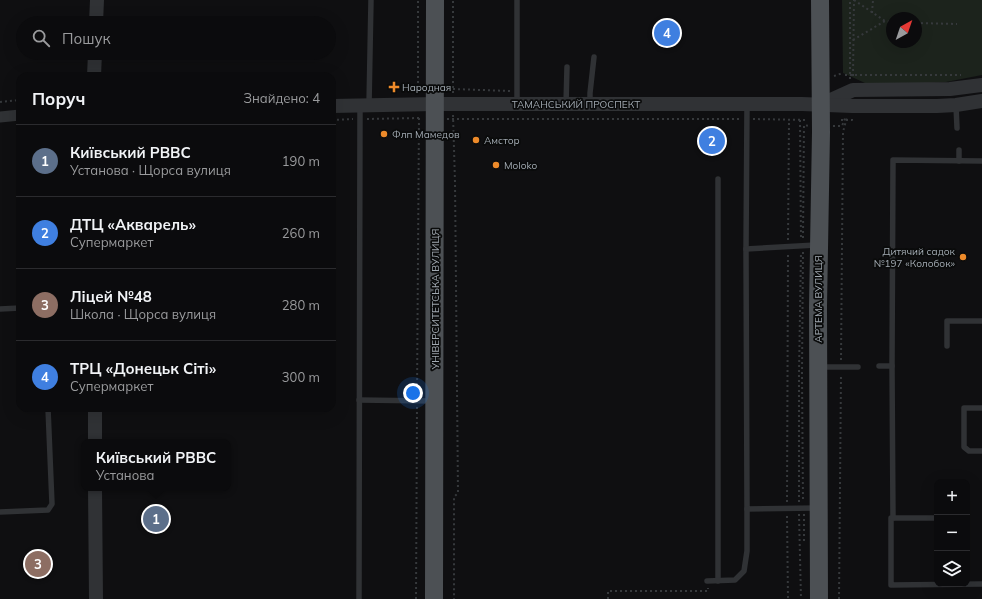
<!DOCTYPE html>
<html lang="uk">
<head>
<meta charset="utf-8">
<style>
  :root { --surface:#0b0b0d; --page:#19191b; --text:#f1f3f6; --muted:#9a9b9d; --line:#2b2b2e; --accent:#ed8a2a }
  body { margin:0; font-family:Mulish,sans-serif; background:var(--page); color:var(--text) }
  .controls { position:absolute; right:12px; bottom:12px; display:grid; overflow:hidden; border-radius:8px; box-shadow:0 4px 16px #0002 }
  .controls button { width:36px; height:36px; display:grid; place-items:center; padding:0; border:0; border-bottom:1px solid var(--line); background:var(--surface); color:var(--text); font:20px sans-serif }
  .compass { position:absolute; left:886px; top:12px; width:36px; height:36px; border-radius:50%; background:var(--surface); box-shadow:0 4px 16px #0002; rotate:40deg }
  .you { position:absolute; left:413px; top:393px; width:14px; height:14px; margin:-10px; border:3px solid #fff; border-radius:50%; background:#1a73e8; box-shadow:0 0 0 6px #1a73e833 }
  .badge { display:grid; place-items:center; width:26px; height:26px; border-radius:50%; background:var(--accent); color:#fff; font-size:13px; font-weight:700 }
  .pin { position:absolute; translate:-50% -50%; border:2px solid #fff; box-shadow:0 1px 4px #0006 }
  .popup { position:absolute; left:81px; top:439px; width:150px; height:52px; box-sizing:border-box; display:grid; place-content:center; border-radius:8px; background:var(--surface); filter:drop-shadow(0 1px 3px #0005); font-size:13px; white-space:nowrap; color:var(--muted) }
  .popup b { font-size:15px; color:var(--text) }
  .popup::after { content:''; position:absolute; left:50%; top:100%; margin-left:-8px; border:8px solid transparent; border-top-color:var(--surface) }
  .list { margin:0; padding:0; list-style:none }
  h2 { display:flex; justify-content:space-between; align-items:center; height:52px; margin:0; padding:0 16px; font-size:17px }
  h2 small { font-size:13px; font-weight:400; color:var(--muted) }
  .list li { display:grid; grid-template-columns:26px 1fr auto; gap:12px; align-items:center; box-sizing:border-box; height:72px; padding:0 16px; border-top:1px solid var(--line) }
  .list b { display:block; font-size:15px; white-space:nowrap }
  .list p { margin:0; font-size:13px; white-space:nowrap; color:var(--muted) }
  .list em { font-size:13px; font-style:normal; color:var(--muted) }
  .icon { flex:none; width:22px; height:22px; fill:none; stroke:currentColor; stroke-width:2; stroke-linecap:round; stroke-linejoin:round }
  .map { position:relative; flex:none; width:982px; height:599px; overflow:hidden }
  .search { position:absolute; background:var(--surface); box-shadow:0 4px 16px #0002; left:16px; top:16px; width:320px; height:44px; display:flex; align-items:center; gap:10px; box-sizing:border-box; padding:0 14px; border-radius:22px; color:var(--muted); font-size:15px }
  .panel { position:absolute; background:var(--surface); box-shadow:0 4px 16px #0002; left:16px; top:72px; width:320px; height:340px; border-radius:12px }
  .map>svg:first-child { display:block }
  .green { fill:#1c231c; fill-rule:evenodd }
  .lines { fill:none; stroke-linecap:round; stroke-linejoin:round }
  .path { stroke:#36393c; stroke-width:2; stroke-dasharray:2 3; stroke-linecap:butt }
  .service { stroke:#303235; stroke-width:5.5 }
  .minor { stroke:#303235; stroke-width:11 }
  .tertiary { stroke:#303235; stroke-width:14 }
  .primary { stroke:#4c5054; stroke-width:18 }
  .poi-dot { fill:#ed8a2a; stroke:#0a0b0b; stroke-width:1.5 }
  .labels { text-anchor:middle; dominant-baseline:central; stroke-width:3.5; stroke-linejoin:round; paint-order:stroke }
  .poi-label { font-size:10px; fill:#a1a9b1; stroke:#0a0b0b; text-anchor:start }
  .street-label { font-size:10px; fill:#a1a9b1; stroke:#0a0b0b }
</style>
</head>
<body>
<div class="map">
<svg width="982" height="599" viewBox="0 0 982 599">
  <rect width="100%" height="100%" fill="#0f0f11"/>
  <path class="green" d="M842 0H982V75L946 82 930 83H865L843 73ZM892 18H916V42H892Z"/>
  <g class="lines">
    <g class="path">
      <path d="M854 0 885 21"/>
      <path d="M872 13 873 0"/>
      <path d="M916 23 957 24"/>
      <path d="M853 40 885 21 892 22"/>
      <path d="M845 75H961"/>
      <path d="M834 76 843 73"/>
      <path d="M853 76 854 0"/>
      <path d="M850 79V0"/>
      <path d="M453 89 510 91"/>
      <path d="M418 93V0"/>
      <path d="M453 93V0"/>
      <path d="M0 102 20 100"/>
      <path d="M453 115 455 182 458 493 454 497V599"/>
      <path d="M367 119 419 118"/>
      <path d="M447 119H741"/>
      <path d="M753 119 807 120"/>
      <path d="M332 120 353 119"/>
      <path d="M800 120 801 240"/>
      <path d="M841 120H852V117"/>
      <path d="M833 126H842L846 116"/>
      <path d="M803 238 804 125 809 126"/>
      <path d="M788 240 789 120"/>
      <path d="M803 252 802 374 803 502"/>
      <path d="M841 360 843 132 847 117"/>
      <path d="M417 395 419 115"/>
      <path d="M787 502 788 254"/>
      <path d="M799 502V373L801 252"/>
      <path d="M799 514 801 599"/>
      <path d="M804 514V544"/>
      <path d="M787 516 788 599"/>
      <path d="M416 599 417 407"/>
      <path d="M608 599V591H708V588"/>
      <path d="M839 599 841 374"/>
    </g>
    <g class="service">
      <path d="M517 0V104"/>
      <path d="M566 104 567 67"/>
      <path d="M590 104V93L594 57"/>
      <path d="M369 105 371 0"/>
      <path d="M747 105 746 249 747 509 817 508"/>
      <path d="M956 106 957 128"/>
      <path d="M959 150V161"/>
      <path d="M718 179V581"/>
      <path d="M746 249 816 245"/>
      <path d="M0 309 20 308"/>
      <path d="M947 346V321H982"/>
      <path d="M879 366H892"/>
      <path d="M821 367H858"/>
      <path d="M359 400 432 401"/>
      <path d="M982 408H964V447L969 451H982"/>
      <path d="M0 512 48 510 52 504 48 408"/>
      <path d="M893 518H891V585L982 584"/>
      <path d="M937 518H893L892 366 893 160 982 161"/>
      <path d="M707 581 735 580 744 571 747 551V509"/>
      <path d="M359 599 360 106"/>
    </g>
    <path class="minor" d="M0 117 20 115"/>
    <g class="tertiary">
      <path d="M96 23 97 0"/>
      <path d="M94 76 95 53"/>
      <path d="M822 104 853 90 950 89 982 85"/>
      <path d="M332 106 435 104H802L852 106H937L956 105 982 101"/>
      <path d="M95 408V442"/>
      <path d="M95 488 96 599"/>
    </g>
    <g class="primary">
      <path d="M434 599 435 0"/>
      <path d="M819 599 818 307 821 132 820 0"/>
    </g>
  </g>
  <g class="poi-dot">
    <path d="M392 81h4v4h4v4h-4v4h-4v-4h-4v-4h4z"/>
    <circle cx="384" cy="134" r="4"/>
    <circle cx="476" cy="140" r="4"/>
    <circle cx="496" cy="165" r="4"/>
    <circle cx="963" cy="257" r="4"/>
  </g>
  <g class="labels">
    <g class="poi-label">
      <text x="402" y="87">Народная</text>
      <text x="392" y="134">Флп Мамедов</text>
      <text x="484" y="140">Амстор</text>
      <text x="504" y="165">Moloko</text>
      <text x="955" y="251" text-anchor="end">Дитячий садок<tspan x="955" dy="12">№197 «Колобок»</tspan></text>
    </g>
    <g class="street-label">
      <text x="576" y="104">ТАМАНСЬКИЙ ПРОСПЕКТ</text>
      <text transform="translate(435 299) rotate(-90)">УНІВЕРСИТЕТСЬКА ВУЛИЦЯ</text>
      <text transform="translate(818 299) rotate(-90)">АРТЕМА ВУЛИЦЯ</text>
    </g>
  </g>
</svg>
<div class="controls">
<button>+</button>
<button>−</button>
<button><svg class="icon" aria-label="layers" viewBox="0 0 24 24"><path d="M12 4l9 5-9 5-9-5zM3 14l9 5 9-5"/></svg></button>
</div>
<svg class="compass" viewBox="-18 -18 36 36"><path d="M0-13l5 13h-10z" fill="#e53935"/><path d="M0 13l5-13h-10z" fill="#9a9b9d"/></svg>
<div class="you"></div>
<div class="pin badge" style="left:156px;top:519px;background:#5c6f8a">1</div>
<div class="popup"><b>Київський РВВС</b>Установа</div>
<div class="pin badge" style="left:712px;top:141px;background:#3f7fe0">2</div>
<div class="pin badge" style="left:38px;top:564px;background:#8d6e63">3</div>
<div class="pin badge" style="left:667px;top:33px;background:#3f7fe0">4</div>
<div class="search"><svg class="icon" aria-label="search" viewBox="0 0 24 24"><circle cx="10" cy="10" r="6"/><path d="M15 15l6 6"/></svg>Пошук</div>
<section class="panel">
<h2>Поруч<small>Знайдено: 4</small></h2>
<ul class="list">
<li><span class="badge" style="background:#5c6f8a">1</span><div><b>Київський РВВС</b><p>Установа · Щорса вулиця</p></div><em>190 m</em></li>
<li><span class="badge" style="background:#3f7fe0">2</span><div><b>ДТЦ «Акварель»</b><p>Супермаркет</p></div><em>260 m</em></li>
<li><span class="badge" style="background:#8d6e63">3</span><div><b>Ліцей №48</b><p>Школа · Щорса вулиця</p></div><em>280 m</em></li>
<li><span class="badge" style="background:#3f7fe0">4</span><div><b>ТРЦ «Донецьк Сіті»</b><p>Супермаркет</p></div><em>300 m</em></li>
</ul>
</section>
</div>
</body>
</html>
